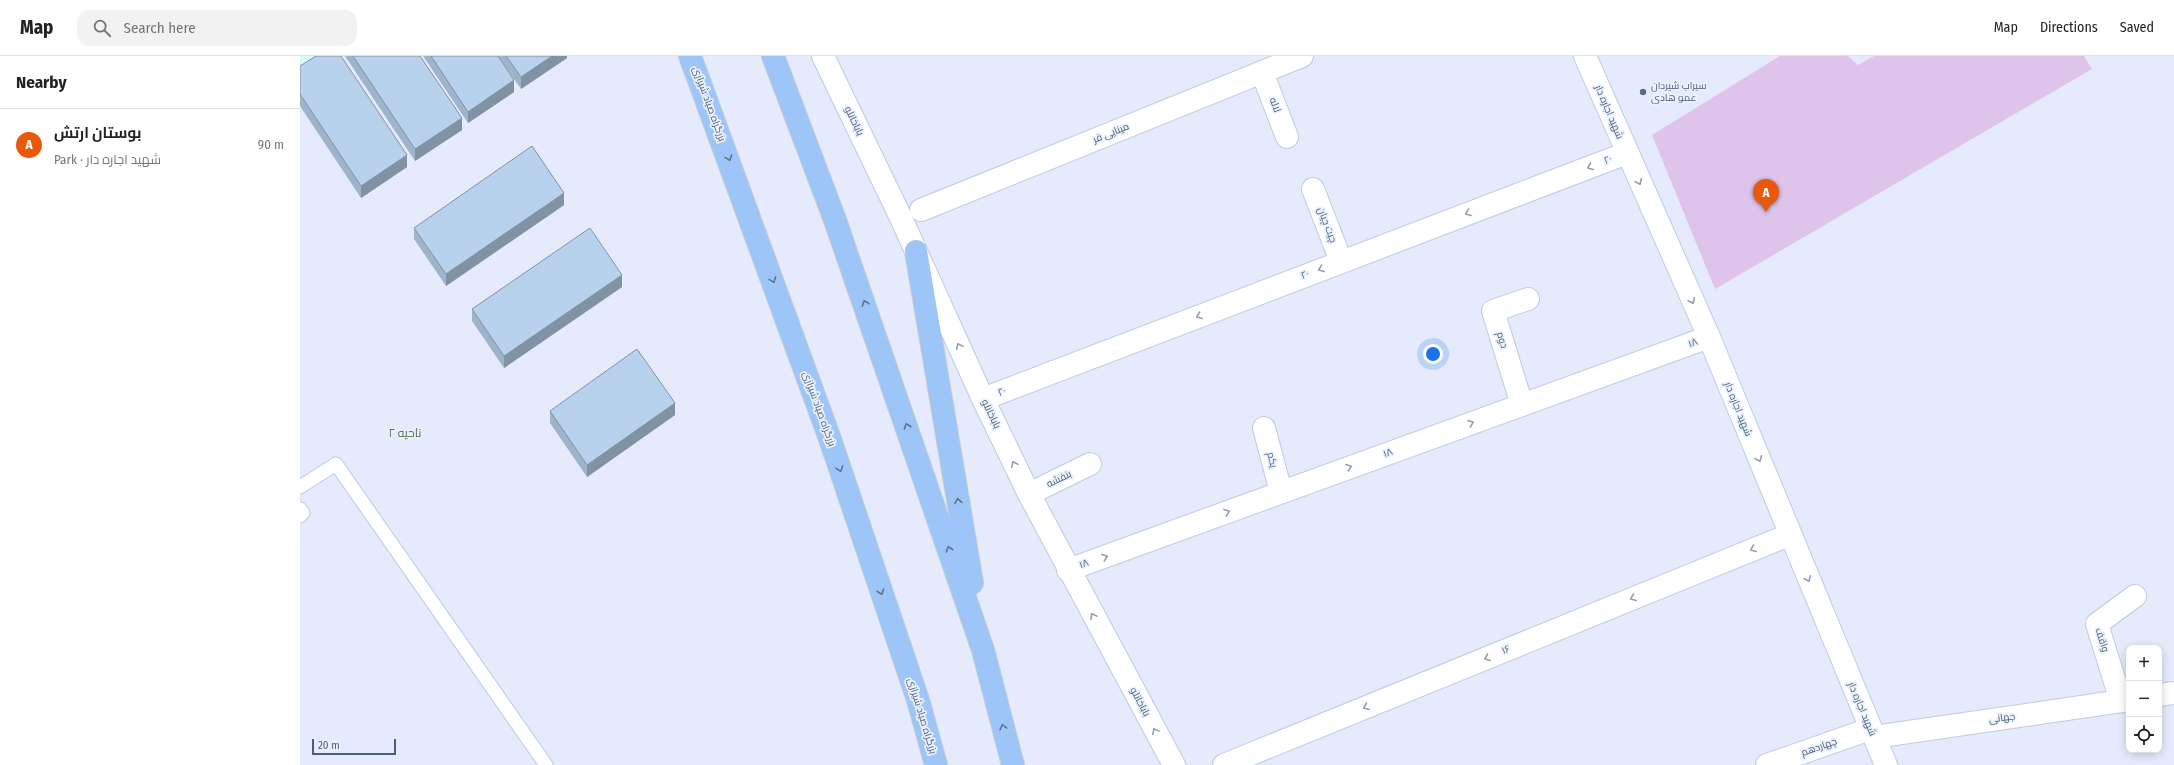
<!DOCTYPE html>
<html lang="en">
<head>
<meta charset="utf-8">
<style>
  :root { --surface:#fff; --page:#f2f2f2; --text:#202124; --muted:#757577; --line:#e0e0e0; --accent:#ea580c }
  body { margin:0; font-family:"Fira Sans Condensed",Cairo,sans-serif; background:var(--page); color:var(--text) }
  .controls { position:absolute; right:12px; bottom:12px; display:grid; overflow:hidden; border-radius:8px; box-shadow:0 2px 10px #0003 }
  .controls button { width:36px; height:36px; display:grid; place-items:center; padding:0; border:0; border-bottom:1px solid var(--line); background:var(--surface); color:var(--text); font:20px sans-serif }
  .scale { position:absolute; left:12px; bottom:10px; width:84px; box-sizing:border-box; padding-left:4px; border:2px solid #4a6175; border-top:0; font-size:11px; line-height:14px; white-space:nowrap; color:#4a6175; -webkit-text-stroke:3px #ebf1ff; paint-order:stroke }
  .you { position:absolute; left:1133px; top:298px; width:14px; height:14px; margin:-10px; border:3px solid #fff; border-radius:50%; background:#1a73e8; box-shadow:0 0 0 6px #1a73e833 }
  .badge { display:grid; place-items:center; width:26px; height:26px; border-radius:50%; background:var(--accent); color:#fff; font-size:13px; font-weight:700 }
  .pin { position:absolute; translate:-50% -33px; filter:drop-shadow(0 1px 2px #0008) }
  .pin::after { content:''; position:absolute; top:21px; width:14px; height:12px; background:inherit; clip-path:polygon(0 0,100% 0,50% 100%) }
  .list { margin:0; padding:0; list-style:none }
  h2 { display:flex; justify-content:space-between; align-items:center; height:52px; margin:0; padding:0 16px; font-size:17px }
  h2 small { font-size:13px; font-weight:400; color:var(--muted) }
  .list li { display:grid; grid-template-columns:26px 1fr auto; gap:12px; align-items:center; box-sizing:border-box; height:72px; padding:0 16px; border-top:1px solid var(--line) }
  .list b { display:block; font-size:15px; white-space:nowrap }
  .list p { margin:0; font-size:13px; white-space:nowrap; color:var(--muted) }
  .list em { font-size:13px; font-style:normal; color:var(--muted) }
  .icon { flex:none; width:22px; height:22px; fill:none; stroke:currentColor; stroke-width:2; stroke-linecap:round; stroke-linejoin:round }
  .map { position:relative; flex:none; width:1874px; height:709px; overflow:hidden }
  header { display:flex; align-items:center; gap:24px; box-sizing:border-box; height:56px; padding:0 20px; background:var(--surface); border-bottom:1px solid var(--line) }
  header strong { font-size:19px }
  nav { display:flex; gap:22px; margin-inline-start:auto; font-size:14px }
  .search { width:280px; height:36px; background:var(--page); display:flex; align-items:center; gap:10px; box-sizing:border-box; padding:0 14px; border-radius:12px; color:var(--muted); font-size:15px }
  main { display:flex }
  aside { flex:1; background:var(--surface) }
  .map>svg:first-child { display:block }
  .medical { fill:#d8fafa }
  .green { fill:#dec3ea }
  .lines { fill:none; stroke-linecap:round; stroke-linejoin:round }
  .service-casing { stroke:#bdcbdf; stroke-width:15 }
  .minor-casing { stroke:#bdcbdf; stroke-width:24 }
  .secondary-casing { stroke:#bbcde3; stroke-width:24 }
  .trunk-casing { stroke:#c5ccd3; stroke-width:24 }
  .service { stroke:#fff; stroke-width:13 }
  .minor { stroke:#fff; stroke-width:22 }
  .secondary { stroke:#fff; stroke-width:22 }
  .trunk { stroke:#9dc5f8; stroke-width:22 }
  .wall { fill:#9eb4cb }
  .shaded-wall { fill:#8192a5 }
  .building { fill:#b8d1ec; stroke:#8192a5 }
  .oneway { stroke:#5b758f }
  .oneway2 { stroke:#92a0ac }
  .service-dot { fill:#5c6f8a; stroke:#ebf1ff; stroke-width:1.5 }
  .labels { text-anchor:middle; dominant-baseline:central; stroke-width:3.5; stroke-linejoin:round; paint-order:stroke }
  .service-label { font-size:10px; fill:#4e5e75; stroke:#ebf1ff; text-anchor:start }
  .street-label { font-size:10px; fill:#4a6175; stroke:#ebf1ff }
  .quarter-label { font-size:12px; fill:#54704c; stroke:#ebf1ff }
</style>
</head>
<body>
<header>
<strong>Map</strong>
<div class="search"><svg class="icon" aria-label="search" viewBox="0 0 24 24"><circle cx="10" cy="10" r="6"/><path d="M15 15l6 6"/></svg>Search here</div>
<nav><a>Map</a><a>Directions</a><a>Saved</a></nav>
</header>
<main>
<aside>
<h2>Nearby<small></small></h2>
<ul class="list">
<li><span class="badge">A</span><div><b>بوستان ارتش</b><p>Park · شهید اجاره دار</p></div><em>90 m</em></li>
</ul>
</aside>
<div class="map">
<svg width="1874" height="709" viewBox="0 0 1874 709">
  <rect width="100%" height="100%" fill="#e5ebfc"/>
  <path class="medical" d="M0 0H21L0 15Z"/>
  <path class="green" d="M1480 0H1548L1558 9 1574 0H1784L1792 13 1415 233 1352 79Z"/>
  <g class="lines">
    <g class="service-casing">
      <g id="service">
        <path d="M0 431 36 408 246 709"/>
        <path d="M0 453 3 457 0 460"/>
      </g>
    </g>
    <g class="minor-casing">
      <g id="minor">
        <path d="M523 0 601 162 683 343 729 438 874 709"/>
        <path d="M962 16 987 81"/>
        <path d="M1013 133 1041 205"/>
        <path d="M621 154 1002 0"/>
        <path d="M683 343 1327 97"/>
        <path d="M1222 349 1193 255 1228 243"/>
        <path d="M964 372 981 436"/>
        <path d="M729 438 790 408"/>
        <path d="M768 514 1409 281"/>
        <path d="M1859 639 1874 637"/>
        <path d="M1821 645 1797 568 1835 540"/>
        <path d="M1574 681 1829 644"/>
        <path d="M924 709 1489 479"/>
        <path d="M1467 709 1570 673"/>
      </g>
    </g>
    <g class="secondary-casing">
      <path id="secondary" d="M1285 0 1409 281 1586 709"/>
    </g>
    <g class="trunk-casing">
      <g id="trunk">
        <path d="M390 0 530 383 618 644 636 709"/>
        <path d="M473 0 535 164 683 594 713 709"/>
        <path d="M616 195 672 527"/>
      </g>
    </g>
    <use href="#service" class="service"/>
    <use href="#minor" class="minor"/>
    <use href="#secondary" class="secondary"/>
    <use href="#trunk" class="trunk"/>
  </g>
  <g class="wall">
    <path d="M45 0H120L162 74 115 105Z"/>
    <path d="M123 0H198L214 36 168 67Z"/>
    <path d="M198 0H267V2L221 33Z"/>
    <path d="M0 10 107 111 61 142 0 50Z"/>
    <path d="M264 149 146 230 114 183V172Z"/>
    <path d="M322 231 204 312 172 265V253Z"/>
    <path d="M250 355 375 359 287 421 250 367Z"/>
  </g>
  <g class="shaded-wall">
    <path d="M252 0H267V2L221 33V21Z"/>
    <path d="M214 24V36L168 67V56Z"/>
    <path d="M162 62V74L115 105V93Z"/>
    <path d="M107 99V111L61 142V130Z"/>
    <path d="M264 137V149L146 230V218Z"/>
    <path d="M322 219V231L204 312V300Z"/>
    <path d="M375 347V359L287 421V409Z"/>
  </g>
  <g class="building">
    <path d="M16 0H41L107 99 61 130 0 38V10Z"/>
    <path d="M53 0H120L162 62 115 93Z"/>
    <path d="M131 0H198L214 24 168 56Z"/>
    <path d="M206 0H252L221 21Z"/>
    <path d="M232 90 264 137 146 218 114 172Z"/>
    <path d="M290 172 322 219 204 300 172 253Z"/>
    <path d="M337 293 375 347 287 409 250 355Z"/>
  </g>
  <defs><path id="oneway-chevron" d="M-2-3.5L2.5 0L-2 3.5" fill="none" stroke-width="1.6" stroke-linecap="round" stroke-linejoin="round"/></defs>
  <g class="oneway">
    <use href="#oneway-chevron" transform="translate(429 102) rotate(70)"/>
    <use href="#oneway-chevron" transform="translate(473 224) rotate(70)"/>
    <use href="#oneway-chevron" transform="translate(565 247) rotate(-109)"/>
    <use href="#oneway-chevron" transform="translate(607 370) rotate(-109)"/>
    <use href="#oneway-chevron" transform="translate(540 413) rotate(71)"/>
    <use href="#oneway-chevron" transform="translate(658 445) rotate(-100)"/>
    <use href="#oneway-chevron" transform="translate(649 493) rotate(-109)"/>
    <use href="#oneway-chevron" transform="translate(581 536) rotate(71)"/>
    <use href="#oneway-chevron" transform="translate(703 671) rotate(-104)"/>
  </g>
  <g class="oneway2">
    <use href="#oneway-chevron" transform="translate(1290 111) rotate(159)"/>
    <use href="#oneway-chevron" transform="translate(1339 126) rotate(66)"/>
    <use href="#oneway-chevron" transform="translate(1168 157) rotate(159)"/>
    <use href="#oneway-chevron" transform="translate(1021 213) rotate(159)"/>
    <use href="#oneway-chevron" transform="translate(1392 245) rotate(66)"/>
    <use href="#oneway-chevron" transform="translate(899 260) rotate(159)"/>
    <use href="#oneway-chevron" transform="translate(659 290) rotate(-114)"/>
    <use href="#oneway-chevron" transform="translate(1171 367) rotate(-20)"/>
    <use href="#oneway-chevron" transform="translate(1459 403) rotate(68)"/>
    <use href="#oneway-chevron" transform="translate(714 408) rotate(-116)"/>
    <use href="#oneway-chevron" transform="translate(1049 411) rotate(-20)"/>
    <use href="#oneway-chevron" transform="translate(927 456) rotate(-20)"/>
    <use href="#oneway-chevron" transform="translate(1453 493) rotate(158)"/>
    <use href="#oneway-chevron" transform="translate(805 501) rotate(-20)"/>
    <use href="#oneway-chevron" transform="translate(1508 523) rotate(67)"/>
    <use href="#oneway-chevron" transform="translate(1333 542) rotate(158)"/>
    <use href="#oneway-chevron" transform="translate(793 560) rotate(-118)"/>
    <use href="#oneway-chevron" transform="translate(1187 602) rotate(158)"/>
    <use href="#oneway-chevron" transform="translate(1066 651) rotate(158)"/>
    <use href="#oneway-chevron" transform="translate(855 675) rotate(-118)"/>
  </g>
  <circle class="service-dot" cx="1343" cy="36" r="4"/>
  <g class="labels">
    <g class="service-label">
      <text x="1351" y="30">سیراب شیردان<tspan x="1351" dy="12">عمو هادی</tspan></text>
    </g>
    <g class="street-label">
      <text transform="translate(409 48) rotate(70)">بزرگراه صیاد شیرازی</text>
      <text transform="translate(975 49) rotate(69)">لاله</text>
      <text transform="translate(1309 56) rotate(67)">شهید اجاره دار</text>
      <text transform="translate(554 65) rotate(64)">باباخانلو</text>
      <text transform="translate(811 77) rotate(-22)">مینایی فر</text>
      <text transform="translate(1308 104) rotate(-21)">۲۰</text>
      <text transform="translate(1027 169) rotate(69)">چیت چیان</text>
      <text transform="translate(1005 219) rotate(-21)">۲۰</text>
      <text transform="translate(1202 284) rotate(73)">دوم</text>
      <text transform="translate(1393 287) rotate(-20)">۱۸</text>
      <text transform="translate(702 336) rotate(-21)">۲۰</text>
      <text transform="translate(519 353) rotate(70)">بزرگراه صیاد شیرازی</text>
      <text transform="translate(1438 353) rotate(68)">شهید اجاره دار</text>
      <text transform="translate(691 358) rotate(64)">باباخانلو</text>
      <text transform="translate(1088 397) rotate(-20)">۱۸</text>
      <text transform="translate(972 404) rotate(76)">یکم</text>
      <text transform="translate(759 423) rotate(-26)">بنفشه</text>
      <text transform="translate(784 508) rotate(-20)">۱۸</text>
      <text transform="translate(1802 584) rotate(73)">واقف</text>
      <text transform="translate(1206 594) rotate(-22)">۱۶</text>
      <text transform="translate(840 646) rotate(62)">باباخانلو</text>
      <text transform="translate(1562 653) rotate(67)">شهید اجاره دار</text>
      <text transform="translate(622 660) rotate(73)">بزرگراه صیاد شیرازی</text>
      <text transform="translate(1702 662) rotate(-8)">جهانی</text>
      <text transform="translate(1519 691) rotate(-19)">چهاردهم</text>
    </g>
    <g class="quarter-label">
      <text x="105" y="377">ناحیه ۲</text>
    </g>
  </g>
</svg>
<div class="controls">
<button>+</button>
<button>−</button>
<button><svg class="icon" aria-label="locate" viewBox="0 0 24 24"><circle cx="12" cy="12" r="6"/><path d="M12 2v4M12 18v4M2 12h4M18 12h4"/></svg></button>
</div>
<div class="scale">20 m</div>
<div class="you"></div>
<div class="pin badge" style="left:1466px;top:156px">A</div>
</div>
</main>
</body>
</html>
